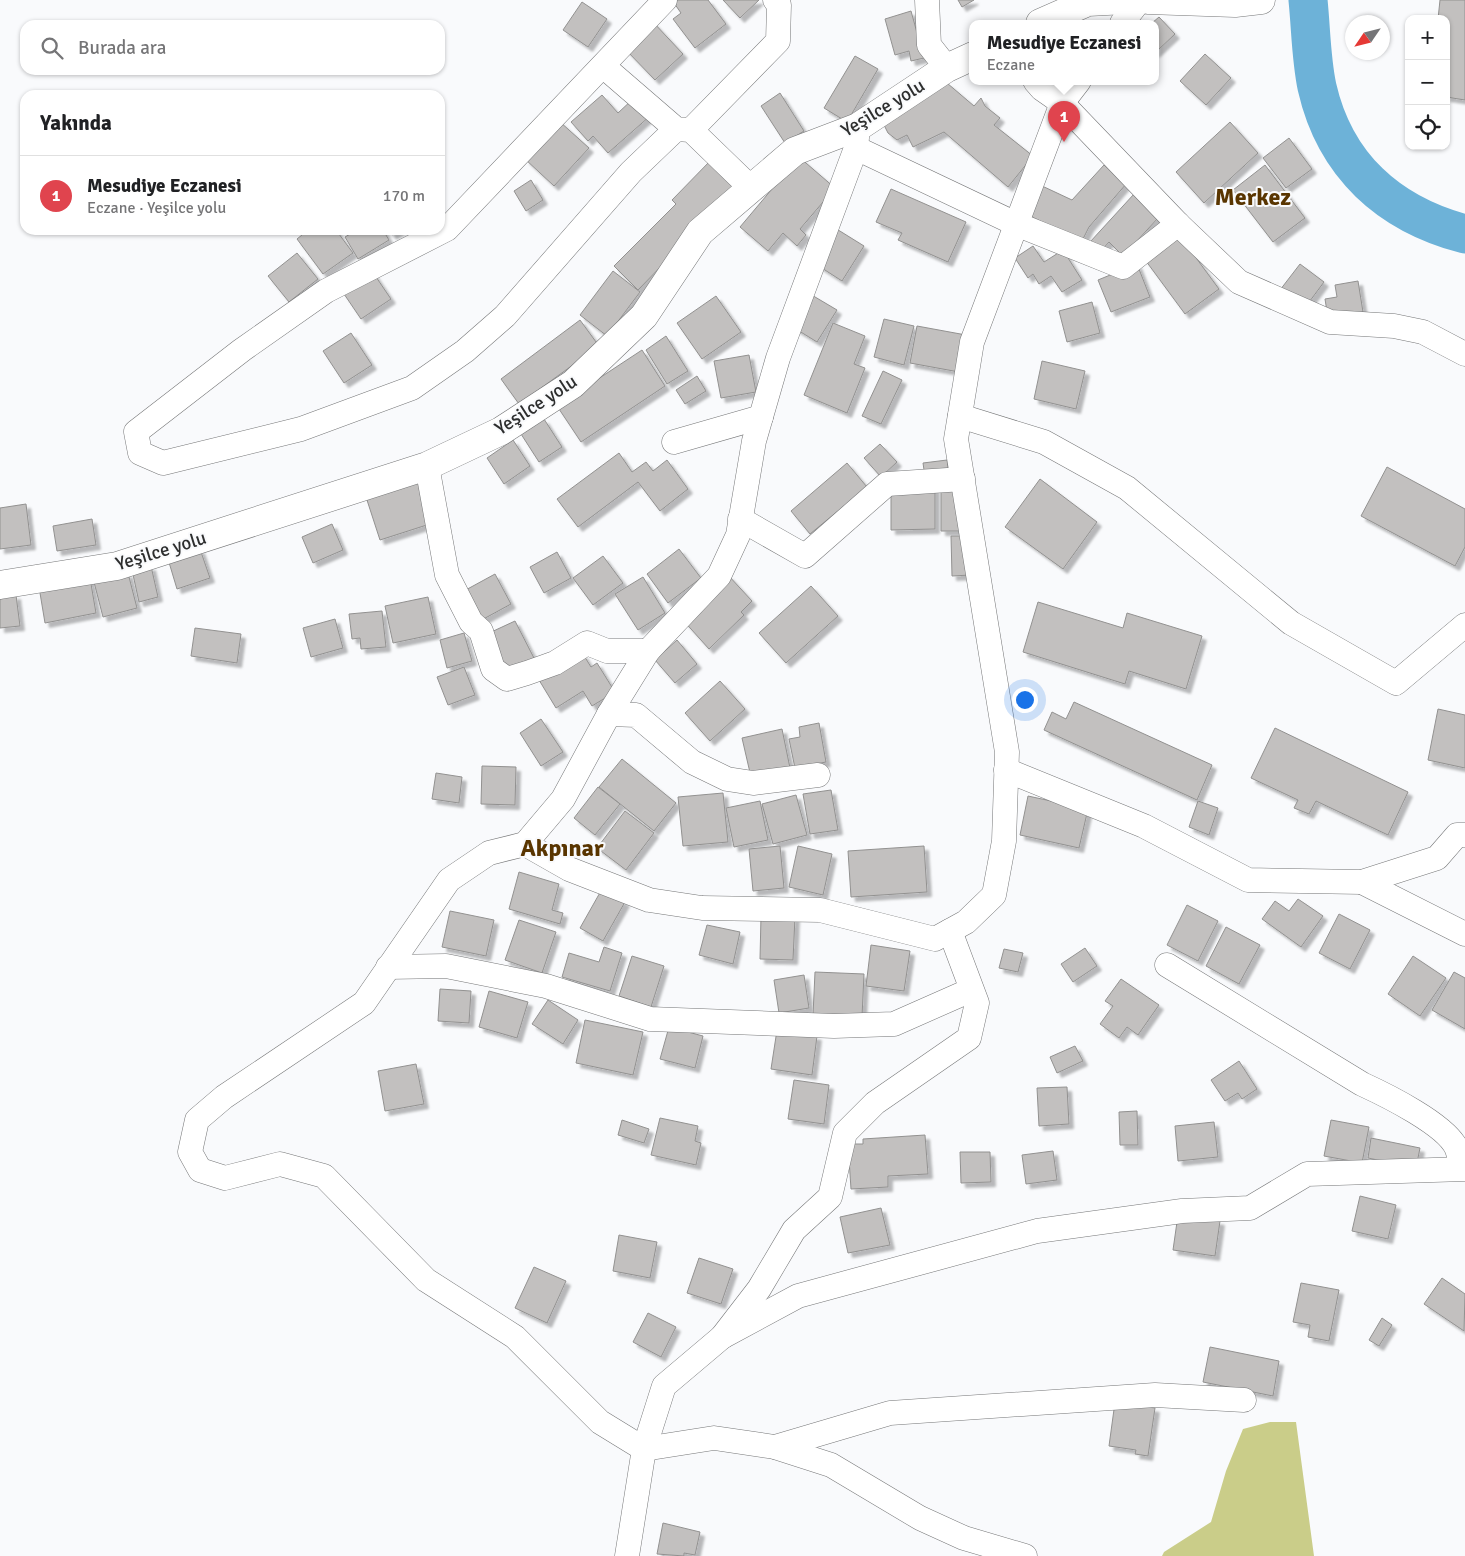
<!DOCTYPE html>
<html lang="tr">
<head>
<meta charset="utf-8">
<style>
  :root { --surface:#fff; --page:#f2f2f2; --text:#202124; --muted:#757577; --line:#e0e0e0; --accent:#1a73e8 }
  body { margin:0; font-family:Signika,sans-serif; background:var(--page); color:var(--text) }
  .controls { position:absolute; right:15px; top:15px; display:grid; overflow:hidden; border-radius:10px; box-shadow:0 1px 4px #0004 }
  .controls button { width:45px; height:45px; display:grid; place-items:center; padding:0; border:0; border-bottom:1px solid var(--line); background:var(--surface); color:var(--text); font:25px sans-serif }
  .compass { position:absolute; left:1345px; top:15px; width:45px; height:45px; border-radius:50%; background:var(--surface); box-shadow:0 1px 4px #0004; rotate:235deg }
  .you { position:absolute; left:1024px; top:699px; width:18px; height:18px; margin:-12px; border:4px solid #fff; border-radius:50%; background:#1a73e8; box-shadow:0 0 0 8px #1a73e833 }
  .badge { display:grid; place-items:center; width:32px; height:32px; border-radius:50%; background:var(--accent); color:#fff; font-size:16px; font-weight:700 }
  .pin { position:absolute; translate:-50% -41px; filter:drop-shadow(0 1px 2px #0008) }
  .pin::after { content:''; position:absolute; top:26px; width:18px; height:15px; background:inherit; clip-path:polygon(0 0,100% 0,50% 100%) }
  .popup { position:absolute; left:969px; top:20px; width:190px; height:65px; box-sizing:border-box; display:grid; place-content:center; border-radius:10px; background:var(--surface); filter:drop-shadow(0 1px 4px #0005); font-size:16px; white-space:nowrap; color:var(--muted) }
  .popup b { font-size:19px; color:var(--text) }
  .popup::after { content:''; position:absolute; left:50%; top:100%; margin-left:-10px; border:10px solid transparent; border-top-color:var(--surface) }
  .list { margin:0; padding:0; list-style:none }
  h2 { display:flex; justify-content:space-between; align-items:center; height:65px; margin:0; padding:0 20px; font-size:21px }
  h2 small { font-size:16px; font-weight:400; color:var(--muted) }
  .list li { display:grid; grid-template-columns:32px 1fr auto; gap:15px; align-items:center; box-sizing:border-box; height:80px; padding:0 20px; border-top:1px solid var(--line) }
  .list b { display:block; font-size:19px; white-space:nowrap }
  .list p { margin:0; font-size:16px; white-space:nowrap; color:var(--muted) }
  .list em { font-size:16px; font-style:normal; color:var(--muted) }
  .icon { flex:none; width:28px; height:28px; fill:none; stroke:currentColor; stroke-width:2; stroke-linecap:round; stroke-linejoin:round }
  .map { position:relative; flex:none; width:1465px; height:1556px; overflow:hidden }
  .search { position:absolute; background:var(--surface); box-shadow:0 1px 4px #0004; left:20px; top:20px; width:425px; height:55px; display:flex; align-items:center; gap:12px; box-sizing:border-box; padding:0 18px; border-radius:15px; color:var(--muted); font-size:19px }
  .panel { position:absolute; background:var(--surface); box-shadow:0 1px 4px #0004; left:20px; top:90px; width:425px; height:145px; border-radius:15px }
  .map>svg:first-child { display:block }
  .forest { fill:#cacd89 }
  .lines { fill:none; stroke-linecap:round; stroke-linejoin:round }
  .river { stroke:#6db2d8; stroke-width:39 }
  .building { fill:#c2c0bf; stroke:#929190; filter:url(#shadow) }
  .minor-casing { stroke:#767778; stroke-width:25 }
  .major-casing { stroke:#767778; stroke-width:29 }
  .minor { stroke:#fff; stroke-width:24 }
  .major { stroke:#fff; stroke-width:28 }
  .labels { text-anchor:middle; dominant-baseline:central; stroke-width:4; stroke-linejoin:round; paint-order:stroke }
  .street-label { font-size:19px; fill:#2d2e2e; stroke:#f9fafc }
  .district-label { font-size:24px; font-weight:bold; fill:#593500; stroke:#f9fafc }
</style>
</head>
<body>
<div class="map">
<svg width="1465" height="1556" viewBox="0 0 1465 1556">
  <defs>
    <filter id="shadow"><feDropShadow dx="4.5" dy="4.5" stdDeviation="1" flood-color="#0004"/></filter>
  </defs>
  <rect width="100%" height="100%" fill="#f9fafc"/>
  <path class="forest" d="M1270 1422H1296L1314 1556H1162L1164 1552 1211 1522 1226 1471 1243 1429Z"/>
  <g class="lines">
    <path class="river" d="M1308 0C1311 29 1311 59 1317 87 1335 166 1389 214 1465 234"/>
  </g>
  <g class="building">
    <path d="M672 0H708L726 24 695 48 673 19 681 13Z"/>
    <path d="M723 0H759L740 18Z"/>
    <path d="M958 0H974L962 7Z"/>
    <path d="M1440 0H1465V100L1446 97V19H1438Z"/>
    <path d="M582 2 607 19 588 47 563 30Z"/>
    <path d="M911 11 924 58 911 61 909 51 895 55 885 19Z"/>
    <path d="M1159 17 1175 34 1155 53V23H1152Z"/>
    <path d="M653 22 683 54 655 80 625 49Z"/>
    <path d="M1205 54 1231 78 1206 105 1180 81Z"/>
    <path d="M855 56 878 69 847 122 824 108Z"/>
    <path d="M947 83 974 106 981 98 985 106 1000 118 994 125 1033 156 1008 187 944 132 913 147 907 135 897 140 888 133 880 117Z"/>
    <path d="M780 93 804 131 785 143 761 106Z"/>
    <path d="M602 95 618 113 634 98 650 116 608 153 593 136 588 141 571 122Z"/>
    <path d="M559 121 589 148 554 186 525 159Z"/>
    <path d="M1230 122 1258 153 1204 203 1176 172Z"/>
    <path d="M1289 138 1312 169 1286 188 1263 158Z"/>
    <path d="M799 157 835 188 800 229 806 235 797 246 783 233 768 251 740 227Z"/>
    <path d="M712 159 739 186 638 290 614 266 676 204 672 200Z"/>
    <path d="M1104 165 1127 183 1089 227 1082 241 1028 215 1040 185 1072 200Z"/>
    <path d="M1265 165 1305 218 1273 242 1233 190Z"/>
    <path d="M531 180 543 200 526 211 514 191Z"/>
    <path d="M891 189 966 222 948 262 898 240 902 233 876 222Z"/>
    <path d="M1134 194 1159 217 1123 256 1109 242 1100 252 1090 242Z"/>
    <path d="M835 228 864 246 842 281 814 263Z"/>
    <path d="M308 230H336L353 253 323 274 297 239Z"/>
    <path d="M357 230H383L389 240 358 259 345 237Z"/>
    <path d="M389 230H400L392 235Z"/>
    <path d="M1177 232 1219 289 1185 314 1143 257Z"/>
    <path d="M1033 246 1044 262 1063 250 1082 280 1062 292 1051 276 1039 284 1033 274 1028 278 1015 258Z"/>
    <path d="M297 253 318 279 289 302 268 276Z"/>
    <path d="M1137 264 1150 297 1111 312 1098 280Z"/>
    <path d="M1300 264 1324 282 1304 309 1280 290Z"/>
    <path d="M372 271 391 299 361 319 342 291Z"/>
    <path d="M613 271 640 292 607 336 580 315Z"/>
    <path d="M1358 281 1363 312 1328 318 1325 299 1337 297 1335 285Z"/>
    <path d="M810 294 837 310 817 342 791 326Z"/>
    <path d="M716 296 741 332 702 359 677 323Z"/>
    <path d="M1092 302 1100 333 1067 342 1059 311Z"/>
    <path d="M884 319 914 326 904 365 874 357Z"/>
    <path d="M580 320 599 346 519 404 501 379Z"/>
    <path d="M833 323 865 336 854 364 865 368 847 413 804 395Z"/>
    <path d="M917 326 966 335 959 372 910 363Z"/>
    <path d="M351 333 372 365 344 383 323 351Z"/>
    <path d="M666 336 688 371 667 384 646 350Z"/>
    <path d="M642 350 665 386 581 442 557 406Z"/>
    <path d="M749 355 756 392 721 398 714 361Z"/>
    <path d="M1042 361 1085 371 1076 409 1034 399Z"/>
    <path d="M883 371 902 380 881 424 862 416Z"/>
    <path d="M697 376 706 391 685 404 676 390Z"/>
    <path d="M544 419 562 447 539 462 521 434Z"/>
    <path d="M513 440 530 466 504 484 487 458Z"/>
    <path d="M880 444 897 462 881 477 864 458Z"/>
    <path d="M619 453 632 472 646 462 653 471 667 460 688 489 660 511 638 482 578 527 557 499Z"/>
    <path d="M947 460 949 474 925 477 923 463Z"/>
    <path d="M847 463 867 487 810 534 791 511Z"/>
    <path d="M1387 467 1465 509V547L1455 566 1361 516Z"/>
    <path d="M1040 479 1097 522 1063 569 1005 527Z"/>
    <path d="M418 480 433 523 380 540 366 497Z"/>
    <path d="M891 488H935V529L891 530Z"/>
    <path d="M941 490 964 491V531H941Z"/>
    <path d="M26 504 31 545 0 549V508Z"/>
    <path d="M92 519 96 545 57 551 53 526Z"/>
    <path d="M332 524 343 550 313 563 302 537Z"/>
    <path d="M951 536H969L971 575 952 576Z"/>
    <path d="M200 549 210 578 177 589 168 559Z"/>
    <path d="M679 549 701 578 668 603 647 574Z"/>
    <path d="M557 552 571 578 544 593 530 567Z"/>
    <path d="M603 556 623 583 593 605 573 578Z"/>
    <path d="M151 566 158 597 139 602 132 570Z"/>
    <path d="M128 573 137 608 103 617 94 582Z"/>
    <path d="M495 574 511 604 478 622 462 592Z"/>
    <path d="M728 575 752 601 741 612 744 615 709 649 682 619Z"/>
    <path d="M643 577 665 613 638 630 615 594Z"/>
    <path d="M90 578 96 613 45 623 39 587Z"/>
    <path d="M811 586 838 616 786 663 759 633Z"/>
    <path d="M16 595 20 626 0 628V597Z"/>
    <path d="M428 597 436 634 393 643 385 606Z"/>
    <path d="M1038 602 1123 628 1127 613 1202 636 1186 689 1129 671 1125 684 1023 652Z"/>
    <path d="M382 611 386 647 361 649 360 638 352 639 349 614Z"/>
    <path d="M335 619 343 648 311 657 303 628Z"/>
    <path d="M515 621 534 658 506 672 487 634Z"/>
    <path d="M195 628 241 634 237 663 191 656Z"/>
    <path d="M464 633 472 661 447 668 440 640Z"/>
    <path d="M677 640 697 664 675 683 655 660Z"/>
    <path d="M583 654 591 667 597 663 615 692 592 706 583 691 556 708 539 680Z"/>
    <path d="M464 667 475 695 448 705 437 677Z"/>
    <path d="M720 681 745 709 710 741 685 713Z"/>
    <path d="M1074 702 1212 765 1197 800 1044 730 1052 712 1066 719Z"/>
    <path d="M1438 709 1465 715V768L1428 760Z"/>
    <path d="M541 719 563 752 541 766 520 733Z"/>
    <path d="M819 723 826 762 795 768 789 739 800 737 799 727Z"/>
    <path d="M1275 728 1408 792 1388 835 1316 801 1309 814 1294 808 1298 800 1251 778Z"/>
    <path d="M782 729 790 768 751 777 742 738Z"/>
    <path d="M622 759 676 803 654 831 599 787Z"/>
    <path d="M482 766 516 767 515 805 481 804Z"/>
    <path d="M436 773 462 777 459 803 432 799Z"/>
    <path d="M598 787 620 804 595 835 574 818Z"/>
    <path d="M831 790 838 830 810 834 803 794Z"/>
    <path d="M723 793 728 842 683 846 678 797Z"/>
    <path d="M796 795 807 835 773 844 762 804Z"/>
    <path d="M1028 796 1088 809 1079 848 1020 835Z"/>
    <path d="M760 801 768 840 734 847 726 808Z"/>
    <path d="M1198 801 1218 808 1209 835 1189 827Z"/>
    <path d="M625 811 654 833 626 870 597 848Z"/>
    <path d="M780 846 784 888 753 891 749 849Z"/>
    <path d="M798 846 832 854 823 895 789 887Z"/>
    <path d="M924 846 927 892 851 897 848 851Z"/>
    <path d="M519 872 559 884 552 910 563 913 560 924 509 909Z"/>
    <path d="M602 889 625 902 603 941 580 928Z"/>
    <path d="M1298 899 1323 916 1301 947 1262 919 1275 901 1289 911Z"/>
    <path d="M1187 905 1218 921 1198 961 1167 945Z"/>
    <path d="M450 911 494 920 486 956 442 947Z"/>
    <path d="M1339 914 1370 930 1350 969 1319 953Z"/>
    <path d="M761 916 795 917 793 960 760 959Z"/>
    <path d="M519 920 556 932 542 973 505 960Z"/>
    <path d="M707 925 740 932 733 964 699 955Z"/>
    <path d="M1226 927 1260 945 1239 984 1206 966Z"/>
    <path d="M871 945 910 951 904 991 866 986Z"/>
    <path d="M604 947 622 953 610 991 562 977 569 953 599 962Z"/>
    <path d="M1085 948 1097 966 1073 982 1061 964Z"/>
    <path d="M1004 949 1023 953 1018 972 999 968Z"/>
    <path d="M632 956 664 966 651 1007 619 996Z"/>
    <path d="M1413 956 1446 978 1420 1016 1388 994Z"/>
    <path d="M815 972 864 974 862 1017 813 1015Z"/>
    <path d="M1454 972 1465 978V1029L1432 1010Z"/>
    <path d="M804 975 809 1008 779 1013 774 980Z"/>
    <path d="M1121 979 1159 1005 1138 1035 1127 1027 1119 1038 1100 1024 1113 1006 1105 1001Z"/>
    <path d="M440 989 471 991 469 1023 438 1021Z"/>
    <path d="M489 991 528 1002 517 1038 479 1027Z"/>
    <path d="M548 1000 578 1020 563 1044 532 1024Z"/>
    <path d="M585 1020 643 1032 633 1075 576 1063Z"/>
    <path d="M669 1027 703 1036 695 1068 660 1059Z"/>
    <path d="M777 1030 817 1036 812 1075 771 1069Z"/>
    <path d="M1075 1046 1083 1061 1057 1073 1050 1057Z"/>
    <path d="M1239 1061 1257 1089 1242 1099 1238 1093 1225 1101 1211 1080Z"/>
    <path d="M416 1064 424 1104 385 1111 378 1071Z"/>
    <path d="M794 1080 829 1085 824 1124 788 1119Z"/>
    <path d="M1067 1087 1069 1124 1039 1126 1037 1088Z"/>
    <path d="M1137 1111 1138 1145H1120L1119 1112Z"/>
    <path d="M660 1118 698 1126 695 1141 701 1143 696 1165 651 1155Z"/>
    <path d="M622 1120 649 1129 644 1143 618 1135Z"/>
    <path d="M1331 1120 1369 1127 1362 1163 1324 1156Z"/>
    <path d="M1214 1122 1218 1157 1178 1161 1175 1126Z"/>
    <path d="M925 1135 928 1174 888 1176V1187L851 1189 848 1144H863V1139Z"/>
    <path d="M1371 1138 1420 1148 1416 1168 1368 1158Z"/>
    <path d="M1053 1151 1057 1180 1026 1184 1022 1155Z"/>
    <path d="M960 1152H990L991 1182 961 1183Z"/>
    <path d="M1360 1196 1396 1205 1388 1239 1352 1231Z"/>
    <path d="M881 1208 890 1245 848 1253 840 1217Z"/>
    <path d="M1178 1215 1220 1221 1215 1256 1173 1250Z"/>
    <path d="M619 1235 657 1242 650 1278 613 1271Z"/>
    <path d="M699 1258 733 1269 721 1304 687 1293Z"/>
    <path d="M534 1267 566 1281 547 1323 515 1308Z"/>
    <path d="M1442 1278 1465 1294 1464 1331 1424 1304Z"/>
    <path d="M1301 1283 1339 1290 1329 1341 1308 1337 1310 1325 1293 1322Z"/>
    <path d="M648 1313 676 1327 661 1357 633 1342Z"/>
    <path d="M1382 1318 1392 1325 1379 1346 1369 1340Z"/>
    <path d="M1210 1347 1279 1361 1273 1396 1203 1382Z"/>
    <path d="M1115 1402 1155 1408 1148 1456 1135 1454 1136 1450 1109 1446Z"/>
    <path d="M663 1523 700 1532 695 1555 684 1553V1556L657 1554Z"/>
  </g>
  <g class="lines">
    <g class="minor-casing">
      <g id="minor">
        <path d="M665 0 447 229 326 291 242 350 136 432 140 453 163 463 301 429 412 388 465 351 505 316 631 172 676 129"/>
        <path d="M927 0 929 45 947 68"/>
        <path d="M1122 23 1140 0"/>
        <path d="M603 66 676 129 691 130 751 188"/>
        <path d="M1035 81 1042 89 1062 103 1178 224 1239 282 1330 322 1394 326 1423 332 1465 354"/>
        <path d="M858 127 856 148 778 358 754 441 738 535 719 576 648 651 609 714 563 799 525 844 489 853 449 880 364 1003 224 1097 197 1120 190 1152 200 1170 225 1178 280 1164 324 1176 426 1280 515 1337 600 1422 644 1449 714 1438 775 1447 831 1465 920 1518 964 1538 1025 1556"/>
        <path d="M691 130 778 41 779 5 775 0"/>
        <path d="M856 148 1016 224 1123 267 1178 224"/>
        <path d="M960 416 1044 442 1127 488 1291 623 1396 683 1465 625"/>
        <path d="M674 442 761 417"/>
        <path d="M427 466 447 575 471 622 481 631 493 669 507 679 527 673 555 663 587 643 607 651H648"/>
        <path d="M740 519 805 556 887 484 963 479"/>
        <path d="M609 714 636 715 692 762 727 779 753 783 818 775"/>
        <path d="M1006 770 1144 826 1248 880 1362 882 1437 858 1457 835H1465"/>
        <path d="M525 844 569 869 649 900 702 908 820 910 935 939 966 922 994 895 1004 841 1007 752 956 439 972 342 1062 103 1079 81"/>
        <path d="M1362 882 1465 934"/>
        <path d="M1167 965 1362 1084C1386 1095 1447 1125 1457 1149 1459 1155 1460 1162 1462 1168"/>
        <path d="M388 967 446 966 546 986 650 1019 834 1026 894 1024 971 990"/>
        <path d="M722 1337 798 1296 1037 1231 1182 1211 1250 1208 1307 1174 1465 1169"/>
        <path d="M775 1447 890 1413 1155 1395 1244 1400"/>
        <path d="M627 1556 644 1449 664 1386 722 1337 759 1289 794 1230 830 1197 845 1133 875 1103 969 1038 977 1003 950 931"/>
      </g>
    </g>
    <g class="major-casing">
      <g id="major">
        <path d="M1148 0 1235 3 1261 0"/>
        <path d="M1040 23 1088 2 1126 0"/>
        <path d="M0 585 117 566 427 466 501 431 573 384 644 316 700 232 795 151 858 127 947 68 973 56"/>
      </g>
    </g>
    <use href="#minor" class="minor"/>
    <use href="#major" class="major"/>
  </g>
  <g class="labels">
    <g class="street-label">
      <text transform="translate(883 108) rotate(-31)">Yeşilce yolu</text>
      <text transform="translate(536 405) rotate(-33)">Yeşilce yolu</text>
      <text transform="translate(161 551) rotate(-17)">Yeşilce yolu</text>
    </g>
    <g class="district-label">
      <text x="1253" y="197">Merkez</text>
      <text x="562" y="848">Akpınar</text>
    </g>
  </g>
</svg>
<div class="controls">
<button>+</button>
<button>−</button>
<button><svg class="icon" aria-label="locate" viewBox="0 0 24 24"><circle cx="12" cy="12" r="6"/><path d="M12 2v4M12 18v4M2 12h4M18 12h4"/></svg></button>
</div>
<svg class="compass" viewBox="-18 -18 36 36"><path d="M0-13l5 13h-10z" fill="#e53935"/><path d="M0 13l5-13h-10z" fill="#757577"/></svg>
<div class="you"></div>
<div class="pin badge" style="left:1064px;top:142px;background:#e0444e">1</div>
<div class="popup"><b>Mesudiye Eczanesi</b>Eczane</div>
<div class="search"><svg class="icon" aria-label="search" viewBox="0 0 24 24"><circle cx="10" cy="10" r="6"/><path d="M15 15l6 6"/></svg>Burada ara</div>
<section class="panel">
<h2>Yakında<small></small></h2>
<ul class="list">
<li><span class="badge" style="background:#e0444e">1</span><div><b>Mesudiye Eczanesi</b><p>Eczane · Yeşilce yolu</p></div><em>170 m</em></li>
</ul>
</section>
</div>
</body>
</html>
